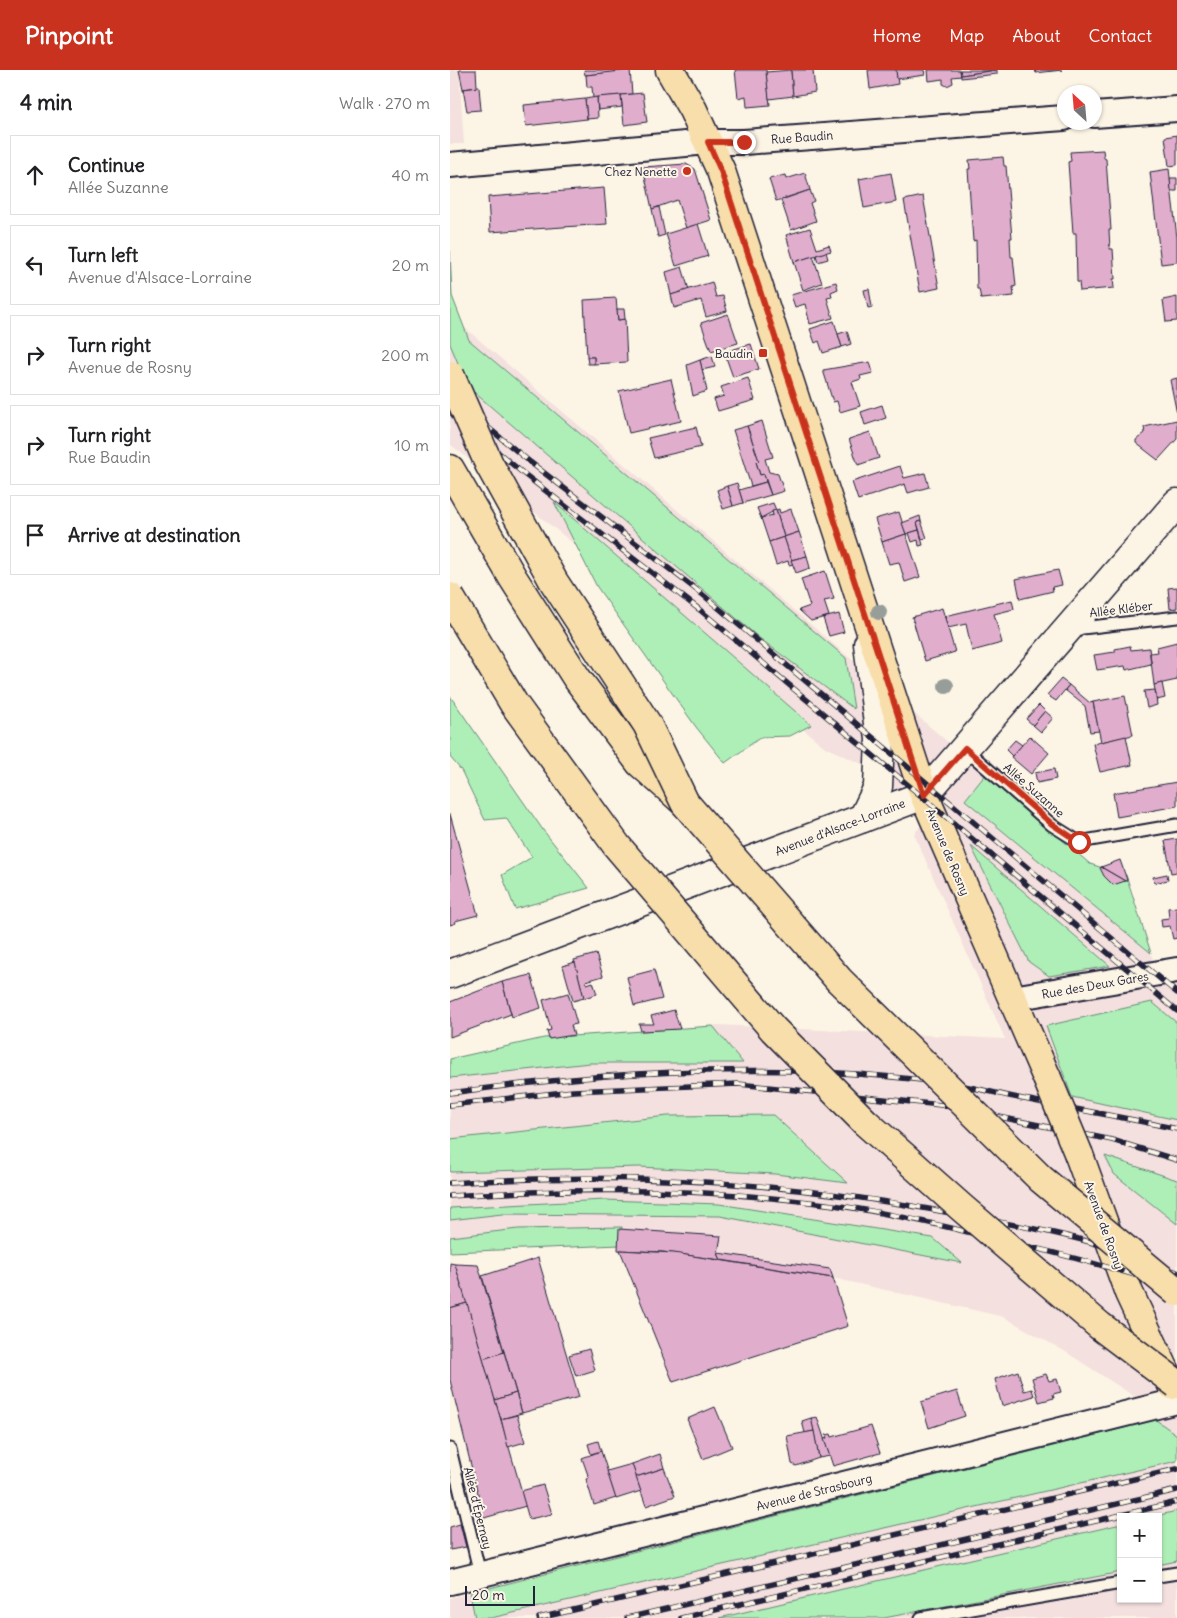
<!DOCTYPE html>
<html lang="en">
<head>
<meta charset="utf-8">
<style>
  :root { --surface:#fff; --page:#f2f2f2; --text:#202124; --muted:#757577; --line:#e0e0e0; --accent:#c8321e }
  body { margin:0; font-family:Delius,sans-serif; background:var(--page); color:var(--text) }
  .controls { position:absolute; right:15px; bottom:15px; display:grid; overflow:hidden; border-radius:0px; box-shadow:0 1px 4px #0004 }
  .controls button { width:45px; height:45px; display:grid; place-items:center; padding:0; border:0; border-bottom:1px solid var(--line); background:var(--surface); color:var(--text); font:25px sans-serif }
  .compass { position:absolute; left:607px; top:15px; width:45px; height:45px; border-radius:50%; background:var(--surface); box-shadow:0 1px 4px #0004; rotate:334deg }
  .scale { position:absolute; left:15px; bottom:12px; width:70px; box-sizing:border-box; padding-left:5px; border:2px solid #22223b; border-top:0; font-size:14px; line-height:18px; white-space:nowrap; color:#22223b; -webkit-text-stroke:4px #fcf5e5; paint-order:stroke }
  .stop { position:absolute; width:15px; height:15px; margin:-11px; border:4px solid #c8321e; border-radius:50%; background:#fff }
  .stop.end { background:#c8321e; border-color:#fff; box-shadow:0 1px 5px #0008 }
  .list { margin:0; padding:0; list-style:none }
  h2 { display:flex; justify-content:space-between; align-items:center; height:65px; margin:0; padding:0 20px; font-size:21px }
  h2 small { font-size:16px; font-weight:400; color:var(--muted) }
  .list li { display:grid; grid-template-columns:32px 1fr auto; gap:15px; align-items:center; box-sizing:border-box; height:80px; margin:0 10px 10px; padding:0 10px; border:1px solid var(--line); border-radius:0px }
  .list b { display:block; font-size:19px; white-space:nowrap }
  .list p { margin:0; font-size:16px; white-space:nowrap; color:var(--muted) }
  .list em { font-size:16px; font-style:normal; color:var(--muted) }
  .icon { flex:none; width:28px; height:28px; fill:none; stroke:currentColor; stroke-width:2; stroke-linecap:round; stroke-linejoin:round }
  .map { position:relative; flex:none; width:727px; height:1548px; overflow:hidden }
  header { display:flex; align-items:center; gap:30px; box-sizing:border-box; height:70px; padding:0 25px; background:var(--accent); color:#fff }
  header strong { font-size:24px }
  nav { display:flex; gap:28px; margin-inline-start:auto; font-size:18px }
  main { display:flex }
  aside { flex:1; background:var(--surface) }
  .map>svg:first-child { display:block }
  .built { fill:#f4e0de; fill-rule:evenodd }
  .green { fill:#aeefb7; stroke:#688879 }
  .building { fill:#e0aecc; stroke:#22223b }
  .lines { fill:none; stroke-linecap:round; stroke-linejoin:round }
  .lane-casing { stroke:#22223b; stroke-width:15 }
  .street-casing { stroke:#22223b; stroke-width:28 }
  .secondary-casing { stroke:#22223b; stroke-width:31 }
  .primary-casing { stroke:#22223b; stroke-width:31 }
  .highway-casing { stroke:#22223b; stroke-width:31 }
  .lane { stroke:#fcf5e5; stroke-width:11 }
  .street { stroke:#fcf5e5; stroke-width:24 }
  .secondary { stroke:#fcf5e5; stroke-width:28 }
  .primary { stroke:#f8deab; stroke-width:28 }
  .highway { stroke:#f8deab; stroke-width:28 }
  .rail-casing { stroke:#22223b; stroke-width:5.5 }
  .rail { stroke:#fcf5e5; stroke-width:4; stroke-dasharray:11; stroke-linecap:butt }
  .primary-bridge-casing { stroke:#22223b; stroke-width:31; stroke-linecap:butt }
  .highway-bridge-casing { stroke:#22223b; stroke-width:31; stroke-linecap:butt }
  .primary-bridge { stroke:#f8deab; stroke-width:28 }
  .highway-bridge { stroke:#f8deab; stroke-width:28 }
  .tree { fill:#979d99 }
  .route { stroke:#c8321e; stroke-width:6 }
  .poi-dot { fill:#c8321e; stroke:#fcf5e5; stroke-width:2 }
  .labels { text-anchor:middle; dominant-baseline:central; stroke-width:4; stroke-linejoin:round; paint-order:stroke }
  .street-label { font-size:12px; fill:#22223b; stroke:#fcf5e5 }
  .poi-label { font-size:12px; fill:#22223b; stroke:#fcf5e5; text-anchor:end }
</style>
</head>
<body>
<header>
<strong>Pinpoint</strong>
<nav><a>Home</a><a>Map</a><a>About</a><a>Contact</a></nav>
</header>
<main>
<aside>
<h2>4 min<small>Walk · 270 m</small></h2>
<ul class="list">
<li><svg class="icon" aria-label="ahead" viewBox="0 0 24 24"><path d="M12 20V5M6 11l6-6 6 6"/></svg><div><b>Continue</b><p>Allée Suzanne</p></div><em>40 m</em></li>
<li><svg class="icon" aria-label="left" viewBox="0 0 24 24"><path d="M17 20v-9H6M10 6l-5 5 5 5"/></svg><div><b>Turn left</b><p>Avenue d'Alsace-Lorraine</p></div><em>20 m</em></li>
<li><svg class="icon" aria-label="right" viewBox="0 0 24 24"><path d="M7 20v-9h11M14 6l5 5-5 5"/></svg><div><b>Turn right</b><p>Avenue de Rosny</p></div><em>200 m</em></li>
<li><svg class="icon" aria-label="right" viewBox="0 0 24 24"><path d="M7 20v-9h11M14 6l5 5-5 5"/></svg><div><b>Turn right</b><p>Rue Baudin</p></div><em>10 m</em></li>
<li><svg class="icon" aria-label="arrive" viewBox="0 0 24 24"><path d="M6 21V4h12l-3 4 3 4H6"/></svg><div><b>Arrive at destination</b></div></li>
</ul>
</aside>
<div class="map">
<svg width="727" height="1548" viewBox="0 0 727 1548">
  <rect width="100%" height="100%" fill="#fcf5e5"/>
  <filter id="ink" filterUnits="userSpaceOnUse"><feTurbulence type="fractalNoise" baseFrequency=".02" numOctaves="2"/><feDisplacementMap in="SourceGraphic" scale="10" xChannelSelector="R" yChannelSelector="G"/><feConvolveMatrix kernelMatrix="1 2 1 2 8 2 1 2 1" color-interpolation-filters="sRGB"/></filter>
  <g filter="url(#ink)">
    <g class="built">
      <path d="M0 0H9L14 74H0Z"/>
      <path d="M0 245 640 794 676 805 705 896 727 894V1548H0V1528L716 1347 616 1282 554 1247 229 1173 0 1182V989L94 968 268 955 555 969 464 764 480 744 414 695 375 677 0 374ZM671 1447H708V1529H671Z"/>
    </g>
    <g class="green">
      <path d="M0 181 2 226 19 270 396 588 404 639 308 567 18 317 0 274Z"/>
      <path d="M104 432 361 655 340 666 311 667 275 693 246 657 147 517Z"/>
      <path d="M0 626 93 760 139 818 65 839 52 805 82 787 56 748 35 750 11 700 0 687Z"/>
      <path d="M536 704 640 794 676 805 701 883 515 730Z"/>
      <path d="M521 776 660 896 599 906 579 892Z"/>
      <path d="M702 932 727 953V1050L622 1027 596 956Z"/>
      <path d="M263 956 293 993H140L0 1008V989L94 968Z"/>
      <path d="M323 1045 398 1113 325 1104 189 1097 0 1102V1069L218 1046Z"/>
      <path d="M655 1086 727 1110V1154L664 1104Z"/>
      <path d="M155 1130 269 1134 483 1168 512 1193 270 1146 52 1144 0 1150V1138Z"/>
      <path d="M172 1157 170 1175 0 1182V1167L68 1159Z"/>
      <path d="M706 1350 727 1365V1391L41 1548H25L20 1523Z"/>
      <path d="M727 1441V1491L708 1495V1447H701Z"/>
      <path d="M671 1454V1502L434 1548H269Z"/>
    </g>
    <g class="building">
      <path d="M9 0H26L27 17 13 19Z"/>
      <path d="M134 0H166V2L135 5Z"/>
      <path d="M180 0 182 24 143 28 142 17H137L136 5Z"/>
      <path d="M285 0H316L320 35 297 37 296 26 288 28Z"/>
      <path d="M341 0 343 26 319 29 316 2Z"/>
      <path d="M341 0H363L365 22 343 26Z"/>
      <path d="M418 0H446L448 14 420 19Z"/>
      <path d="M446 0H474L475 5 447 9Z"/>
      <path d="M478 0H510L511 6 502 7 503 13 497 16 493 14V9L479 11Z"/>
      <path d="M510 0H547L511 5Z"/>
      <path d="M547 0V4L511 8V5Z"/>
      <path d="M585 0H612L586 3Z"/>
      <path d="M29 17 31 40 17 41 13 19Z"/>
      <path d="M193 23 197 52 174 55 171 25Z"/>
      <path d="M171 25 172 37 148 40 147 27Z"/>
      <path d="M147 27 148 48 137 49 135 29Z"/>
      <path d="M135 29 137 49 76 56 74 35Z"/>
      <path d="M727 65V95L719 96 715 67Z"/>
      <path d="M653 80 654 88 656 89 661 160H659L660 179H663L665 209H663L664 218 630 221 629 212H627L626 163H623L618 92 621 91 620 82Z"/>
      <path d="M553 87 554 96H556L562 168H560L561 187H563L566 216 563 217 564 226 531 229 529 219H527L526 170 523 171 518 99H520L519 90Z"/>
      <path d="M236 94 245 99 261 150 236 158 227 130 202 139 193 97Z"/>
      <path d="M719 99 727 168V192L711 194 700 102Z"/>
      <path d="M355 103 360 120 326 131 319 109 335 105 336 109Z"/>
      <path d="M441 103 446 132 414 138 409 109Z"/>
      <path d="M720 108H727V121H721Z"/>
      <path d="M154 118 157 154 40 162 38 127Z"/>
      <path d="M360 120 364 131 360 133 366 151 341 160 331 130Z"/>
      <path d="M473 126 489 218 470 222 454 130Z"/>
      <path d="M209 137 215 165 208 167 202 139Z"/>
      <path d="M248 154 258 186 226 196 216 164Z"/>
      <path d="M360 158 367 179 379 175 381 181 344 192 336 165Z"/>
      <path d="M376 182 378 189 368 192 366 185Z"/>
      <path d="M363 186 372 213 353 220 344 192Z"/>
      <path d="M232 197 239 220 221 225 216 202Z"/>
      <path d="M262 212 266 227 273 226 277 241 256 247 251 230 224 238 221 225Z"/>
      <path d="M386 212 388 219 381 222 382 227 377 228 383 248 360 254 355 234 345 237 341 225Z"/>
      <path d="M419 219 422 237 418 238 414 220Z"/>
      <path d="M727 227V251L716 252 713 230Z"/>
      <path d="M166 228 168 250 175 249 177 292 144 294V287H137L134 230Z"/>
      <path d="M167 239H174L175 249 168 250Z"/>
      <path d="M278 244 288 273 261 281 251 253Z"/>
      <path d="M384 251 392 277 373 283 369 271 365 273 360 259Z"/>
      <path d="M397 261 401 274 392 277 388 264Z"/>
      <path d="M301 274 309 299 283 307 274 282Z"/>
      <path d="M262 286 265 297 252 300 250 290Z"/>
      <path d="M137 287H144V294H138Z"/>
      <path d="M250 290 257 321 243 326 237 295Z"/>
      <path d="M420 292 423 303 410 306 411 309 402 312 410 336 390 342 387 331 383 332 373 300Z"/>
      <path d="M298 308 305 330 268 341 264 329 274 326 271 317Z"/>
      <path d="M727 308V344L720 310Z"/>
      <path d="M221 309 231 351 179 363 169 321Z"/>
      <path d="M432 335 436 348 415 355 411 342Z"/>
      <path d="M727 350V369L708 390 686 373V370L695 363 694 357Z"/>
      <path d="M312 351 323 387 315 389 319 402 328 404 334 421 321 425 314 404 310 405 306 392 309 391 297 356Z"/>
      <path d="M297 356 309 391 306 392 310 405 314 404 316 412 301 416 283 360Z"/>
      <path d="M246 357 251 377 204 388 198 368Z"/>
      <path d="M420 362 429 388 408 395 399 369Z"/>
      <path d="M450 396 454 408 475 403 479 417 458 423 455 414 408 430 402 412Z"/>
      <path d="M316 412 321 425 293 433 289 420Z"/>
      <path d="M287 413 293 433 283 436 277 416Z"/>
      <path d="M277 416 283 436 273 439 267 420Z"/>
      <path d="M323 433 326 440 311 448 307 438Z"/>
      <path d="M329 439 330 443 341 439 349 462 334 467 326 440Z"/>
      <path d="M326 440 334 467 319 472 311 448 323 445 322 441Z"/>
      <path d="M449 442 456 464 432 472 425 449Z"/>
      <path d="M470 446 471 451 467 452 469 460 456 464 452 453Z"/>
      <path d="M471 451 477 468 472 469 467 452Z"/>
      <path d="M469 460 473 475 469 476 468 470 462 472 459 463Z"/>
      <path d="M349 462 357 486 341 490 334 467Z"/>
      <path d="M456 464 470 507 455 512 449 492 439 494 432 472Z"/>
      <path d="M334 467 343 494 339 495 338 491 326 495 319 472Z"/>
      <path d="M357 486 360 498 346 503 341 490Z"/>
      <path d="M608 500 612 515 602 517 603 521 570 529 566 509Z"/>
      <path d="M375 501 384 529 374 531 379 546 361 551 349 540 360 536 351 509Z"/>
      <path d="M727 517V538L720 539 718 518Z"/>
      <path d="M562 530 564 539 544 544 552 573 522 581 516 554 498 558 495 546Z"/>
      <path d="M492 538 505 582 475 591 462 547Z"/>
      <path d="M389 544 394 562 379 566 373 548Z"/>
      <path d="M727 572V610L704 615 700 583 708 582 707 577Z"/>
      <path d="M680 576 681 580 699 578 701 594 676 600 675 596 647 600 644 585 665 582V579Z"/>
      <path d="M611 609 619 615 606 631 597 625Z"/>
      <path d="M712 613 715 628 707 630 704 615Z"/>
      <path d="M619 615 640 633 643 632 649 661 640 662 635 636 615 620Z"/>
      <path d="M705 620 707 635 697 638 694 621Z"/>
      <path d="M675 626 683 665 651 672 643 632Z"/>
      <path d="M589 635 595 641 583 655 576 649Z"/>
      <path d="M595 641 603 648 591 662 583 655Z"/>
      <path d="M580 666 599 683 581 704 561 687Z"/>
      <path d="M676 666 682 695 650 702 643 674Z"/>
      <path d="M565 670 572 675 562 686 556 680Z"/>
      <path d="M604 699 606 709 587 713 585 703Z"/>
      <path d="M727 712V736L667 747 663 723Z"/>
      <path d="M0 744 28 845 5 851 6 853 0 855Z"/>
      <path d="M727 769V802L721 803 715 771Z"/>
      <path d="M670 790 677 810 675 811 651 797Z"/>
      <path d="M650 798 651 797 675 811 663 815 654 806Z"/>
      <path d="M717 804 718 810 704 813 703 807Z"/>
      <path d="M727 837V868L723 869 720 856 712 857 711 849 719 848 718 838Z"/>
      <path d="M146 884 153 906 136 911 137 914 143 912 147 924 134 928 124 890Z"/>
      <path d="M125 892 134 928 123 931 113 896Z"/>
      <path d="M204 900 212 929 184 936 177 907Z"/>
      <path d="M81 905 91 938 62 947 52 912Z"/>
      <path d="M52 912 61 944 0 967V932Z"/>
      <path d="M118 923 127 954 121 955 124 965 99 969 97 961 101 960 93 930Z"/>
      <path d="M224 940 230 959 191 961 189 954H204L201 946Z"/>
      <path d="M169 1159 271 1166 268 1183 271 1190 213 1182 168 1180Z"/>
      <path d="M170 1180 224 1183 383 1208 398 1256 223 1312Z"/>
      <path d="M268 1183 380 1199 383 1208 271 1190Z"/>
      <path d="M88 1188 129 1327 72 1343 32 1206Z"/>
      <path d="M0 1193 5 1194 17 1233 0 1238Z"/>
      <path d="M5 1194 28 1195 54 1282 33 1289Z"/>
      <path d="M17 1233 76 1436 34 1448 0 1310V1238Z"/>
      <path d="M139 1279 145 1300 126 1306 119 1285Z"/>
      <path d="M54 1282 66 1323 45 1330 33 1289Z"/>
      <path d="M568 1301 574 1321 582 1319 584 1326 552 1336 545 1309Z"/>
      <path d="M596 1304 599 1311 607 1309 611 1322 603 1324 604 1328 589 1332 582 1308Z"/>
      <path d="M507 1321 515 1346 479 1358 471 1332Z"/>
      <path d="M66 1323 72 1343 51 1349 45 1330Z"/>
      <path d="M265 1337 282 1377 253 1389 237 1349Z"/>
      <path d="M67 1345 75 1372 58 1377 51 1349Z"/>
      <path d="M367 1347 380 1386 369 1388 361 1348Z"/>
      <path d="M361 1348 364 1361 355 1363 352 1351Z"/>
      <path d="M421 1356 430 1383 383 1396 374 1369 377 1368 376 1365 381 1364 382 1367Z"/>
      <path d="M364 1361 369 1388 346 1396 342 1394 337 1366Z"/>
      <path d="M148 1371 151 1381 141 1384 138 1374Z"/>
      <path d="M151 1381 166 1428 144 1435 136 1409 139 1408 132 1388Z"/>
      <path d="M210 1384 214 1398 186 1407 182 1394Z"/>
      <path d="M182 1394 191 1421 166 1429 157 1401Z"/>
      <path d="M214 1398 225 1426 196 1436 186 1407Z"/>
      <path d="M93 1415 102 1444 79 1449 71 1421Z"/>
      <path d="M10 1454 16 1477 0 1480V1457Z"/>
    </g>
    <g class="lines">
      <g class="lane-casing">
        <g id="lane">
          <path d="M624 559 727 547"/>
          <path d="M515 679 602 755 629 772 727 755"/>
          <path d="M0 1379 30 1504"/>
          <path d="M708 1506 727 1503"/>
          <path d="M471 1548 671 1513"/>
        </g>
      </g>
      <g class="street-casing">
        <g id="street">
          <path d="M644 45 727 39"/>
          <path d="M0 95 258 72H294L614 48"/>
          <path d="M563 928 727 900"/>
          <path d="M0 1512 727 1331"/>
        </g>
      </g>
      <g class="secondary-casing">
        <g id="secondary">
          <path d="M413 748 428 717 430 669 418 574"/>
          <path d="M0 904 474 725 727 433"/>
        </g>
      </g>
      <g class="primary-casing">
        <g id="primary">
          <path d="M220 0 243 40 271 101 474 725 597 1008"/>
          <path d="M629 1085 679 1223 722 1315"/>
        </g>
      </g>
      <g class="highway-casing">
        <path id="highway" d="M0 399 63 508 126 607 190 693 235 733"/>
      </g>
      <use href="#lane" class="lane"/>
      <use href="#street" class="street"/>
      <use href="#secondary" class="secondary"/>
      <use href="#primary" class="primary"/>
      <use href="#highway" class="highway"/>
      <g class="rail-casing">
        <g id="rail">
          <path d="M0 326 80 392 252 524 727 923"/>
          <path d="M0 342 74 404 250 540 727 941"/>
          <path d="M0 1023C168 1000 340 990 509 1015 532 1019 555 1026 579 1030 628 1040 678 1048 727 1059"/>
          <path d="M0 1035 123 1021 288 1014 491 1035 662 1070 727 1090"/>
          <path d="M0 1113C169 1101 334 1111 501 1143 554 1153 611 1162 663 1179 685 1186 706 1194 727 1202"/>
          <path d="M0 1126C119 1118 240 1117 359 1132 417 1138 474 1151 530 1165 596 1180 662 1197 727 1218"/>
          <path d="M89 1548 727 1399"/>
          <path d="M177 1548 727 1420"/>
          <path d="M231 1548 727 1432"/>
        </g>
      </g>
      <use href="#rail" class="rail"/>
      <g class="primary-bridge-casing">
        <path id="primary-bridge" d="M597 1008 629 1085"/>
      </g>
      <g class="highway-bridge-casing">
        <g id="highway-bridge">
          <path d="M0 305 39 394 104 512 197 654 235 733 389 910 591 1109 727 1222"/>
          <path d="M0 527 64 634 167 776 323 959 415 1052 512 1138 650 1256 727 1314"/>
        </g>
      </g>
      <use href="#primary-bridge" class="primary-bridge"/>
      <use href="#highway-bridge" class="highway-bridge"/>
    </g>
    <g class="tree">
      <circle cx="429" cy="542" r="8"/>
      <circle cx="496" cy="616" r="8"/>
    </g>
  </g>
  <g class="lines" filter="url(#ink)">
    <path class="route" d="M294 72H258L271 101 474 725 515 678 602 754 629 772"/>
  </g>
  <g class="poi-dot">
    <circle cx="237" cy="101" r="5"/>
    <rect x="308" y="278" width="10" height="10" rx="2.5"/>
  </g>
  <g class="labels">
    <g class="street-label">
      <text transform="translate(352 67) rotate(-4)">Rue Baudin</text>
      <text transform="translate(671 539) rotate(-7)">Allée Kléber</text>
      <text transform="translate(584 720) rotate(41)">Allée Suzanne</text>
      <text transform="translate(390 757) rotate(-21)">Avenue d'Alsace-Lorraine</text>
      <text transform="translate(498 782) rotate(67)">Avenue de Rosny</text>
      <text transform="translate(645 915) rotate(-10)">Rue des Deux Gares</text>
      <text transform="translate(654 1155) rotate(70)">Avenue de Rosny</text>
      <text transform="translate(364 1422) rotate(-14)">Avenue de Strasbourg</text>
      <text transform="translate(28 1438) rotate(76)">Allée d'Épernay</text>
    </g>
    <g class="poi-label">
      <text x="227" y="101">Chez Nenette</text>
      <text x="303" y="283">Baudin</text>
    </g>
  </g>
</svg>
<div class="controls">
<button>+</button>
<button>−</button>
</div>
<svg class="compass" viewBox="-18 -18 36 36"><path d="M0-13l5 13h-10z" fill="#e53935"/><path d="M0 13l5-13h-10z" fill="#757577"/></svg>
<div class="scale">20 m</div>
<div class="stop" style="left:629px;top:772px"></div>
<div class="stop end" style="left:294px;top:72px"></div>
</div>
</main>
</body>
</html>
